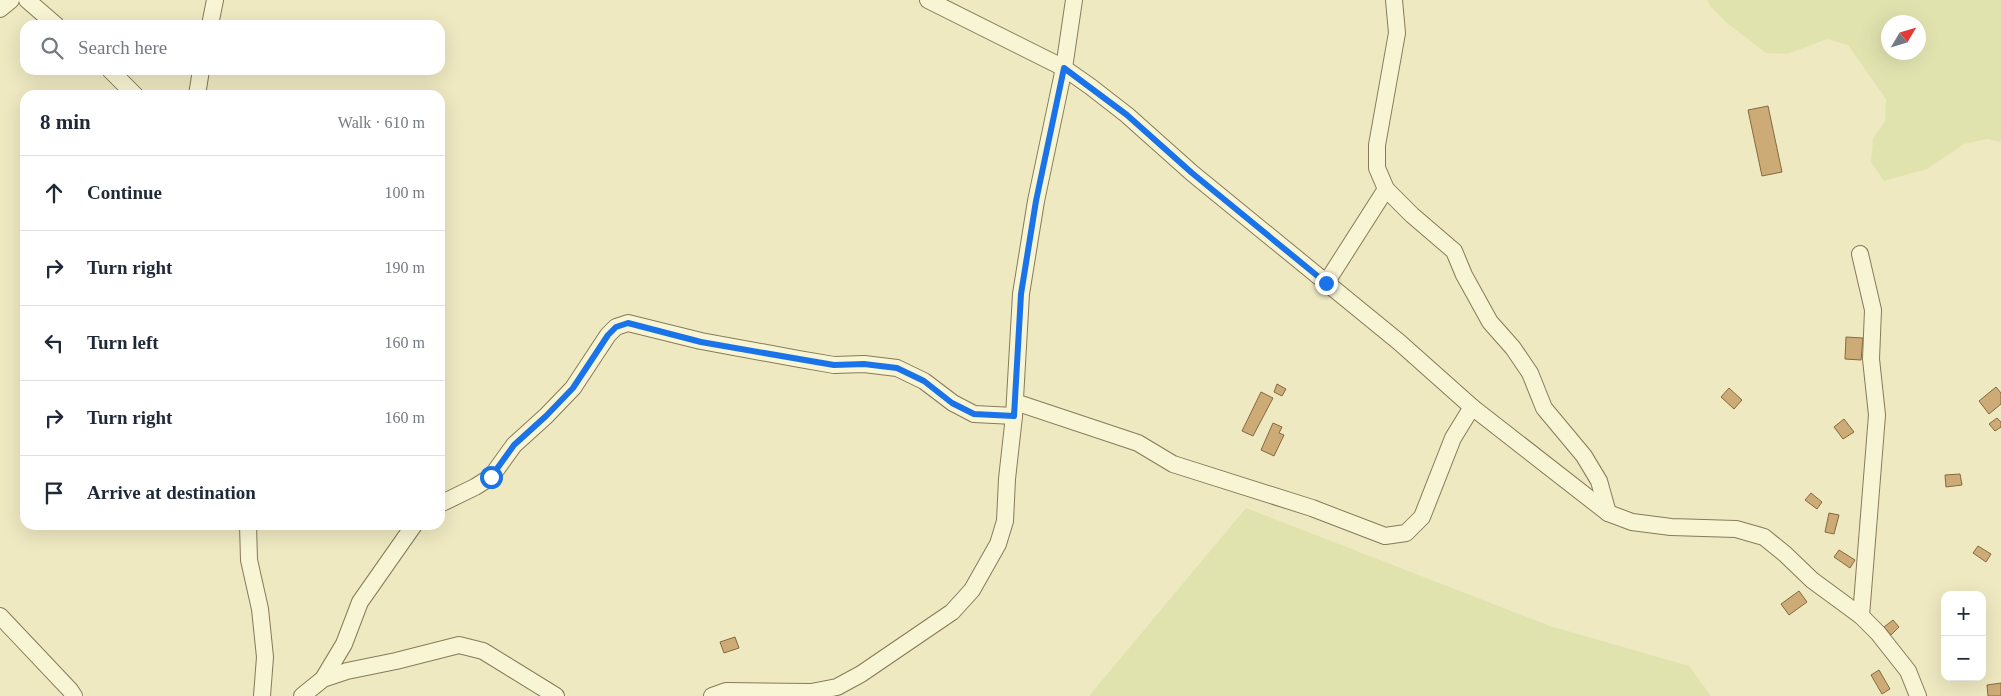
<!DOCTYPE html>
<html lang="en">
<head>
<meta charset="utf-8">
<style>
  :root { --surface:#fff; --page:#f6f6f7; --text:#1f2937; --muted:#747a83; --line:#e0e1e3 }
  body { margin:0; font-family:Georgia,serif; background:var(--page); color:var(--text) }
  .controls { position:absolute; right:15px; bottom:15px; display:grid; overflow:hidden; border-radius:10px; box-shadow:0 5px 20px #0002 }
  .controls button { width:45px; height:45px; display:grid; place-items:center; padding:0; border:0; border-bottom:1px solid var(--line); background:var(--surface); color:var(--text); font:25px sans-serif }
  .compass { position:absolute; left:1881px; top:15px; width:45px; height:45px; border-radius:50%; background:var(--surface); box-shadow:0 5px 20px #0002; rotate:52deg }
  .stop { position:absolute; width:15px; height:15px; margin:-11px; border:4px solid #1a73e8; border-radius:50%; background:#fff }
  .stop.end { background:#1a73e8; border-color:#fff; box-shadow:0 1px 5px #0008 }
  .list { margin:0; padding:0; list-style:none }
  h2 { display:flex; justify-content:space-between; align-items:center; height:65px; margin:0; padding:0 20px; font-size:21px }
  h2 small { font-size:16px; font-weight:400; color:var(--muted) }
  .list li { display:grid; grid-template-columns:32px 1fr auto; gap:15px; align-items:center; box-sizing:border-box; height:75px; padding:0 20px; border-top:1px solid var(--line) }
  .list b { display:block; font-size:19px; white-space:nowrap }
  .list em { font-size:16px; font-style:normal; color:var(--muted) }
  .icon { flex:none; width:28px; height:28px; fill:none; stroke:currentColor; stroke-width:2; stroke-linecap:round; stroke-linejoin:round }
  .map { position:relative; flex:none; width:2001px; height:696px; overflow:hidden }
  .search { position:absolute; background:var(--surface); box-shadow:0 5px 20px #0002; left:20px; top:20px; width:425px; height:55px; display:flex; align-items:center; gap:12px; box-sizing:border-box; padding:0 18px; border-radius:15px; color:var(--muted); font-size:19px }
  .panel { position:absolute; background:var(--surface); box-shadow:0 5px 20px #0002; left:20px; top:90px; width:425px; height:440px; border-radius:15px }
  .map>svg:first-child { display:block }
  .farmland { fill:#e1e3af; fill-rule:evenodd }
  .building { fill:#ccab77; stroke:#86693f }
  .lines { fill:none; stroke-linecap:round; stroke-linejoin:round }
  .minor-casing { stroke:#877a59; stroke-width:18 }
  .minor { stroke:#f8f5d4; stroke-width:16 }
  .route { stroke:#1a73e8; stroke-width:6 }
</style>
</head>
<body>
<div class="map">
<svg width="2001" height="696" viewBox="0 0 2001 696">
  <rect width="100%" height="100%" fill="#eee9c1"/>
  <g class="farmland">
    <path d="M1707 0H2001V142L1987 139 1964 144 1927 169 1884 181 1871 162 1873 139 1885 121 1886 99 1848 45 1827 39 1787 54 1766 53 1727 23 1711 7ZM1888 22H1918V52H1888Z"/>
    <path d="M1246 508 1550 626 1689 666 1711 696H1089Z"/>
  </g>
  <g class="building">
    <path d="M1768 106 1782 172 1762 176 1748 110Z"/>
    <path d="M1846 337 1863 338 1861 360 1845 359Z"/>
    <path d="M1277 384 1286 389 1282 396 1274 392Z"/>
    <path d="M1996 387 2001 393V404L1989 414 1979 401Z"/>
    <path d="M1729 388 1742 400 1734 409 1721 397Z"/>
    <path d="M1261 392 1273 398 1253 436 1242 431Z"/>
    <path d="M1997 418 2001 422V427L1995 431 1989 424Z"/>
    <path d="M1844 419 1854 432 1843 439 1834 427Z"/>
    <path d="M1273 423 1282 427 1279 433 1284 435 1274 456 1261 450Z"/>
    <path d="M1960 474 1962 485 1946 487 1945 475Z"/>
    <path d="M1811 493 1822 502 1817 509 1805 500Z"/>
    <path d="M1829 513 1839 515 1834 534 1825 532Z"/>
    <path d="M1978 546 1991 554 1986 562 1973 553Z"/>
    <path d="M1839 550 1855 560 1850 568 1834 557Z"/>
    <path d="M1799 591 1807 602 1789 615 1781 604Z"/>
    <path d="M1893 620 1899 627 1891 635 1884 627Z"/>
    <path d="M735 637 739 648 724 653 720 642Z"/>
    <path d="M1879 670 1890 689 1882 694 1871 675Z"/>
    <path d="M2001 683V696H1988L1987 685Z"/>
  </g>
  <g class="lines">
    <g class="minor-casing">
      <g id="minor">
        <path d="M27 0 56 25"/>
        <path d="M928 0 1064 68 1091 87 1127 115 1192 173 1399 342 1472 407 1608 513 1632 522 1671 527 1736 529 1764 537 1785 554 1812 580 1861 616 1878 633 1908 671 1918 696"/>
        <path d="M1394 0 1397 33 1377 145V168L1386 189 1412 215 1454 251 1464 275 1490 322 1513 348 1530 373 1544 408 1584 456 1599 481 1608 513"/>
        <path d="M0 9 11 0"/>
        <path d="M210 25 215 0"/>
        <path d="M110 70 135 95"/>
        <path d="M197 95 201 70"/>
        <path d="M1860 254 1873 310 1871 359 1877 415 1861 616"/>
        <path d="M1326 283 1386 189"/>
        <path d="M1015 402 1138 443 1173 464 1312 508 1385 536 1406 533 1422 517 1453 438 1472 407"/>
        <path d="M440 504 475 487 491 477 514 445 546 416 573 388 608 335 616 327 628 323 701 341 799 359 834 365 864 364 897 368 924 381 953 403 974 414 1014 416"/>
        <path d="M248 525 249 560 260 609 265 657 262 696"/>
        <path d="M0 616 70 690 74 696"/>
        <path d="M323 679 344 644 360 602 414 525"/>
        <path d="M302 696 323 679 347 671 396 661 459 645 483 651 556 696"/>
        <path d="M712 696 726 691 811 692 837 687 861 674 952 612 972 590 998 544 1005 521 1007 479 1014 416 1021 294 1036 201 1064 68 1074 0"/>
      </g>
    </g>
    <use href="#minor" class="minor"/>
  </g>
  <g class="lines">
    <path class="route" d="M491 477 514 445 546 416 573 388 608 335 616 327 628 323 701 342 799 359 834 365 864 364 897 368 924 381 952 403 974 414 1014 416 1021 294 1036 201 1064 68 1127 115 1192 173 1326 283"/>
  </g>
</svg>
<div class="controls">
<button>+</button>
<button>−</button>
</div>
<svg class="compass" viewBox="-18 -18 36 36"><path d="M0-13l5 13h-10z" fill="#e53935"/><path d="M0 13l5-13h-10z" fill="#747a83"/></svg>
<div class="stop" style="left:491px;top:477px"></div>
<div class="stop end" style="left:1326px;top:283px"></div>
<div class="search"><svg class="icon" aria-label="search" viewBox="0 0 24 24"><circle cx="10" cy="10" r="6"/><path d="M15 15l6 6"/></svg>Search here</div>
<section class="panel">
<h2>8 min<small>Walk · 610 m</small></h2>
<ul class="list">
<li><svg class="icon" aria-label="ahead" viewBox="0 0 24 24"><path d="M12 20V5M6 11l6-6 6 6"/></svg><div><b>Continue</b></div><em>100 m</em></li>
<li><svg class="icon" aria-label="right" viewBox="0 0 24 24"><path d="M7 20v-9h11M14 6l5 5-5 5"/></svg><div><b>Turn right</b></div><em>190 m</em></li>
<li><svg class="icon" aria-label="left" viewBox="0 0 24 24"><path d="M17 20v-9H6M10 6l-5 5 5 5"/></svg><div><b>Turn left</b></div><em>160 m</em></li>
<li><svg class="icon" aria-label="right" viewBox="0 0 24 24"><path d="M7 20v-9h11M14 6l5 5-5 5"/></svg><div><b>Turn right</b></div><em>160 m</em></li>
<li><svg class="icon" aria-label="arrive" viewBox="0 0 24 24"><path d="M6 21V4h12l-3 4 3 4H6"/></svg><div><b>Arrive at destination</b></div></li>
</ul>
</section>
</div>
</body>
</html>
